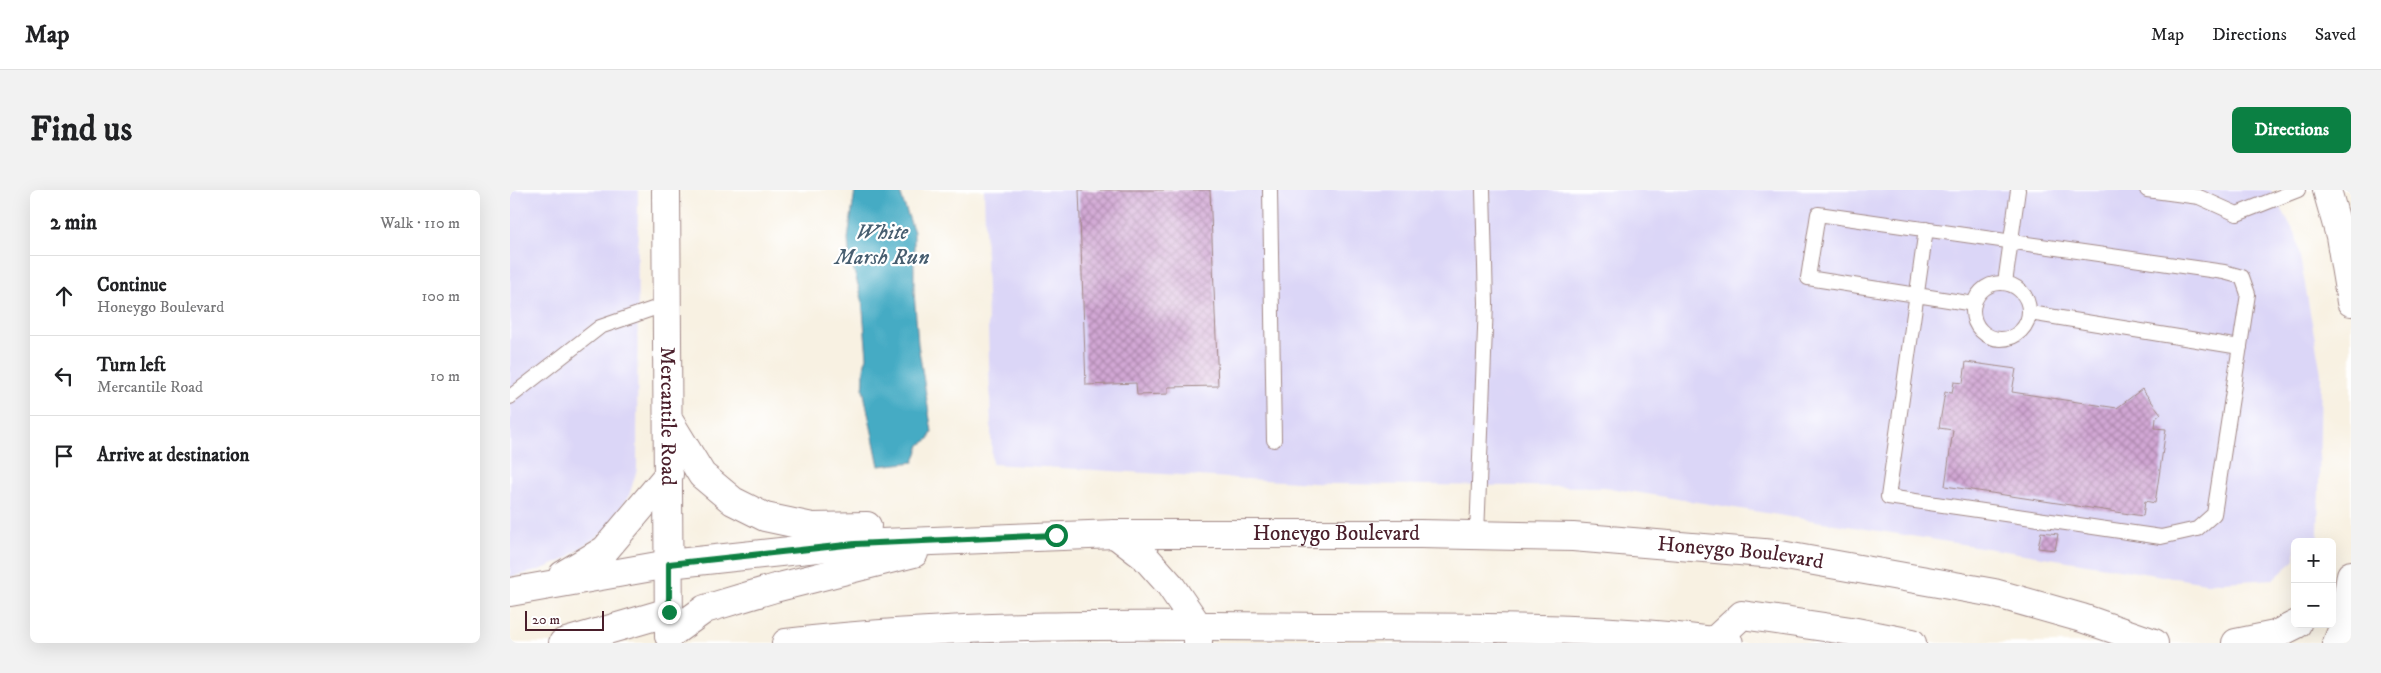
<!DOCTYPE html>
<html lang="en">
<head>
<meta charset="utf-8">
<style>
  :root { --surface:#fff; --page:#f2f2f2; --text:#202124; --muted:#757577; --line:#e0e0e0; --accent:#0b8043 }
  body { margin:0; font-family:"IM FELL DW Pica",serif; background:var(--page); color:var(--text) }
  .controls { position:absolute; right:15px; bottom:15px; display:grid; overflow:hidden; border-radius:8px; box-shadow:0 5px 20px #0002 }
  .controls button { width:45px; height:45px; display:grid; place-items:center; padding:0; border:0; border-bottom:1px solid var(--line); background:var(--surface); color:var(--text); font:25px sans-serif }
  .scale { position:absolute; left:15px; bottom:12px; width:79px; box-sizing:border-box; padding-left:5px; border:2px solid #4a1f2b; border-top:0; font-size:14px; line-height:18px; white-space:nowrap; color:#4a1f2b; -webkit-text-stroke:4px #fff; paint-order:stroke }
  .stop { position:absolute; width:15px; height:15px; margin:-11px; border:4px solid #0b8043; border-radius:50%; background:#fff }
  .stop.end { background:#0b8043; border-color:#fff; box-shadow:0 1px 5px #0008 }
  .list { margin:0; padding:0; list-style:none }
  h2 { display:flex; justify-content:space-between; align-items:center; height:65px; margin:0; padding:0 20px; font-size:21px }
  h2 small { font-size:16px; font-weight:400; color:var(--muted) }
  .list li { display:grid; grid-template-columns:32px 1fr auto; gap:15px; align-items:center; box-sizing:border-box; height:80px; padding:0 20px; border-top:1px solid var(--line) }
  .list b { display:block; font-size:19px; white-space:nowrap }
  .list p { margin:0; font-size:16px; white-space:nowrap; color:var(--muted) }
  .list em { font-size:16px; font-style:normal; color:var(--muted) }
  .icon { flex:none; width:28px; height:28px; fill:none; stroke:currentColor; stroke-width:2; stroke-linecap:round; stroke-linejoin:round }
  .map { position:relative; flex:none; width:1841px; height:453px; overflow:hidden; border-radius:8px }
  header { display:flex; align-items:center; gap:30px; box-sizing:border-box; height:70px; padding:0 25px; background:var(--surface); border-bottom:1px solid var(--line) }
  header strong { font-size:24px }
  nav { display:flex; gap:28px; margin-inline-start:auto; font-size:18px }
  .intro { display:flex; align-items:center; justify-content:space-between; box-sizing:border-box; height:120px; padding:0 30px }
  h1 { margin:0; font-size:35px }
  .button { padding:12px 22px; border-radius:8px; background:var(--accent); color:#fff; font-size:18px; font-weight:700 }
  main { display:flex; gap:30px; padding:0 30px }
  aside { flex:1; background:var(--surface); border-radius:8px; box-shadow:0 5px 20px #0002 }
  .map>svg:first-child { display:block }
  .built { fill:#dbd6f7 }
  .water { fill:#44abc4; stroke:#476578 }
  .building { fill:url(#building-cross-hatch) }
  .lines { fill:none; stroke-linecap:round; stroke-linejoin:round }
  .lane-casing { stroke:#a18886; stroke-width:16 }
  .street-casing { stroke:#a18886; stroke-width:30 }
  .secondary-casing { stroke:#a18886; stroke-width:30 }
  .lane { stroke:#fff; stroke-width:14 }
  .street { stroke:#fff; stroke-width:28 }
  .secondary { stroke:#fff; stroke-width:28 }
  .route { stroke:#0b8043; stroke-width:6 }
  .labels { text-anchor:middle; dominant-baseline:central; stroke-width:4.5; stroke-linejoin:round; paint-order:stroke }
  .street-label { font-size:21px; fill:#4a1f2b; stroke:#fff }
  .water-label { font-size:22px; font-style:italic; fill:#475e70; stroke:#fff }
</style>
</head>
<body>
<header>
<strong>Map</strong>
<nav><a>Map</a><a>Directions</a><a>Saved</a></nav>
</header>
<div class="intro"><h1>Find us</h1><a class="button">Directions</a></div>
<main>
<aside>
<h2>2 min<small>Walk · 110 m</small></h2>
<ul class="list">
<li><svg class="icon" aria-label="ahead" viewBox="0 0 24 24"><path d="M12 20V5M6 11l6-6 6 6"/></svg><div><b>Continue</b><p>Honeygo Boulevard</p></div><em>100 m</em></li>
<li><svg class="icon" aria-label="left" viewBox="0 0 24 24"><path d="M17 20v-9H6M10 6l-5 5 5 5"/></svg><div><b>Turn left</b><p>Mercantile Road</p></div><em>10 m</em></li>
<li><svg class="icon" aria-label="arrive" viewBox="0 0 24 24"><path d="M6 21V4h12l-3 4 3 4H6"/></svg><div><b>Arrive at destination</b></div></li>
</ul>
</aside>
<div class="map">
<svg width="1841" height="453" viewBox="0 0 1841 453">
  <defs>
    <pattern id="building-cross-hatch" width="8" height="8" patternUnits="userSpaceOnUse" patternTransform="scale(1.25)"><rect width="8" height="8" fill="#d1a7d4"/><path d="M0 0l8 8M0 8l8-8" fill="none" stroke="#ac87ac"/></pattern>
  </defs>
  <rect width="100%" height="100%" fill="#fff"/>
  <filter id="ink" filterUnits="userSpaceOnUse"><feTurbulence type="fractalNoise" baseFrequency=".02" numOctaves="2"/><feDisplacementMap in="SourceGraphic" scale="10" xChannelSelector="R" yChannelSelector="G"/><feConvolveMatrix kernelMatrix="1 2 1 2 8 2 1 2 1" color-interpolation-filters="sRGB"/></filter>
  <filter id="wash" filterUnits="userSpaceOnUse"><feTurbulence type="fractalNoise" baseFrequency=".0096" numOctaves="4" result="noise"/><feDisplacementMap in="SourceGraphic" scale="20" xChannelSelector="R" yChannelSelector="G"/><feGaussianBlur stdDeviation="1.12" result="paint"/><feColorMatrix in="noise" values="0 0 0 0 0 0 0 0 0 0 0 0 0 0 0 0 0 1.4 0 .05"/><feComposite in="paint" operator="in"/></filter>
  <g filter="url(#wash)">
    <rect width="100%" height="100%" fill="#f8f1e2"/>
    <g class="built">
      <path d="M0 0H128L127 279 119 306 98 339 54 370 27 381 0 387Z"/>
      <path d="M474 0H1761L1786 45 1811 183 1808 348 1805 352H1785V370L1764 389 1696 393 1093 297 821 294 482 274Z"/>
    </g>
    <path class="water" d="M345 0H389L404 42V102L408 154 422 242 419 249 410 255 404 272 369 276 353 199C355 188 352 178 357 167L352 109 339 64 338 49Z"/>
    <g id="blocks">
      <g class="building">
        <path d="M569 0H700L708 196 658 197V204L627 205 626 193 576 195Z"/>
        <path d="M1456 172 1506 179 1502 202 1607 218 1632 199 1651 224 1646 228 1645 238 1656 239 1645 313 1635 311 1633 326 1435 296 1443 240 1429 238 1435 202 1442 203 1444 192 1453 193Z"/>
        <path d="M1531 342 1548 344 1545 360 1528 358Z"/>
      </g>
    </g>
  </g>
  <g filter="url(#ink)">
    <use href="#blocks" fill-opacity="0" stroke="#a18886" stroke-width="1"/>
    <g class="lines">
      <g class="lane-casing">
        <g id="lane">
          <path d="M760 0 764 250"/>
          <path d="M1637 0 1689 7 1727 24 1788 0"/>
          <path d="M1416 39 1378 307 1651 347 1687 339 1704 324 1738 104 1732 87 1714 82 1308 24 1298 88 1464 114"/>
          <circle cx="1491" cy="121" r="28"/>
          <path d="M1495 93 1508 0"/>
          <path d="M1520 123 1730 157"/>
          <path d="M0 207 90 137 157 114"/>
          <path d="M967 345 976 113 973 0"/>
        </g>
      </g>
      <g class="street-casing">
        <g id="street">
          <path id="s1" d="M156 0 159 446"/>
          <path d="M605 344 635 367 660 395 688 436V453"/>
        </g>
      </g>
      <g class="secondary-casing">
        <g id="secondary">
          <path d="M1817 0 1830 46 1841 112"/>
          <path d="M159 231 192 285 223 311 255 327 302 337 357 336"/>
          <path d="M53 385 95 360 159 284"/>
          <path id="s2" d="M0 402 159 374 345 354 605 344H910L1063 347 1265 364 1484 403 1572 428 1644 453"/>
          <path d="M159 445 195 419 265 398 404 363"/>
          <path d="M1204 451 1232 425 1341 441 1402 453"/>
          <path d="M53 453 159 422"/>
          <path d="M276 453C455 432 636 435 816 437 950 438 1085 435 1219 453"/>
          <path d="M1726 453 1765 445 1787 434"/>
          <path d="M1827 453 1832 440 1841 385"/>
        </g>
      </g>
      <use href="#lane" class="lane"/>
      <use href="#street" class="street"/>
      <use href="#secondary" class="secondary"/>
    </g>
  </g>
  <g class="lines" filter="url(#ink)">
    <path class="route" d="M159 422V374L345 354 546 345"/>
  </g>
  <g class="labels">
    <g class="street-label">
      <text stroke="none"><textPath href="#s1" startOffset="226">Mercantile Road</textPath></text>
      <text stroke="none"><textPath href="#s2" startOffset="830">Honeygo Boulevard</textPath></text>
      <text stroke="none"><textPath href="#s2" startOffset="1235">Honeygo Boulevard</textPath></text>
    </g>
    <g class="water-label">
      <text x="372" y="42">White<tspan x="372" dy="25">Marsh Run</tspan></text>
    </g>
  </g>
</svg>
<div class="controls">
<button>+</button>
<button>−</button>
</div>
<div class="scale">20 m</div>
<div class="stop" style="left:546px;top:345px"></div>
<div class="stop end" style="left:159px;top:422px"></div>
</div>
</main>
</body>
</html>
